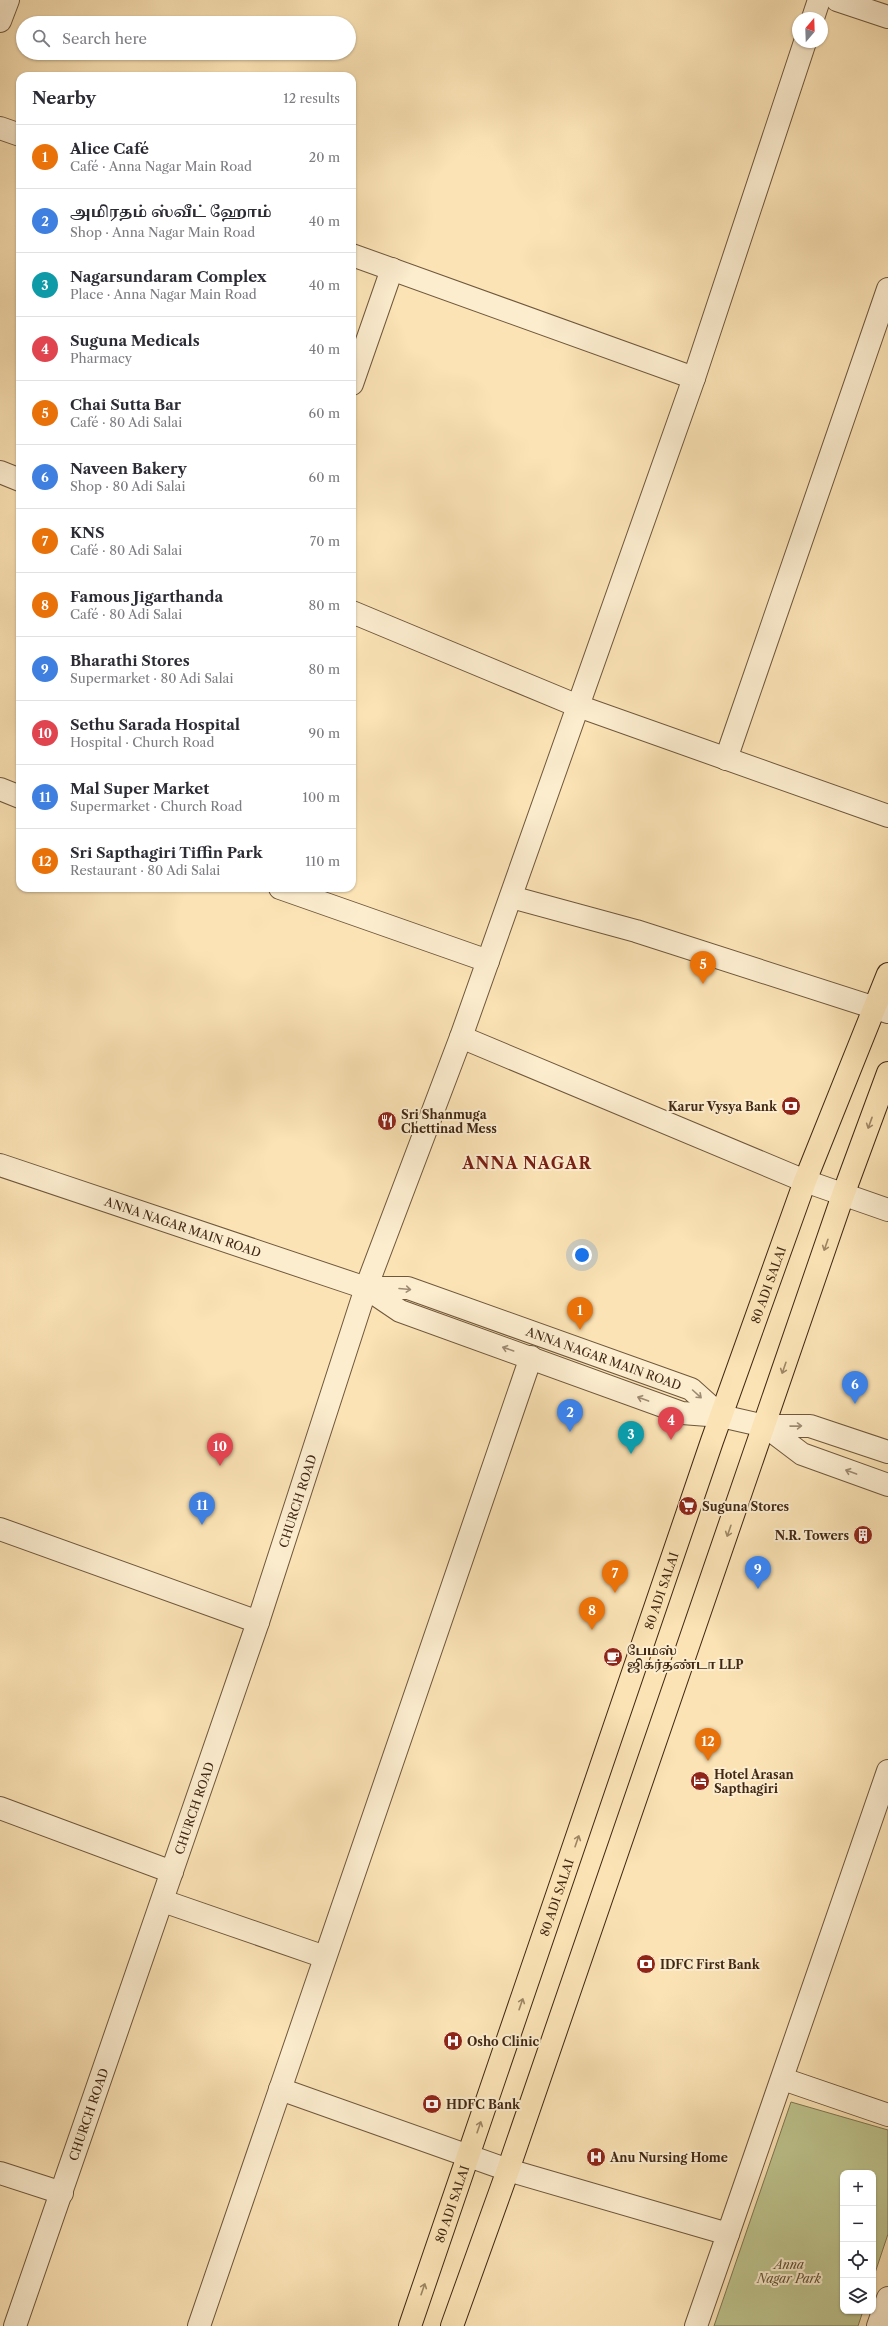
<!DOCTYPE html>
<html lang="en">
<head>
<meta charset="utf-8">
<style>
  :root { --surface:#fff; --page:#f7f7f7; --text:#2b2b33; --muted:#7c7c81; --line:#e1e1e2; --accent:#2563eb }
  body { margin:0; font-family:"Libre Caslon Text","Noto Serif Tamil",serif; background:var(--page); color:var(--text) }
  .controls { position:absolute; right:12px; bottom:12px; display:grid; overflow:hidden; border-radius:8px; box-shadow:0 1px 3px #0004 }
  .controls button { width:36px; height:36px; display:grid; place-items:center; padding:0; border:0; border-bottom:1px solid var(--line); background:var(--surface); color:var(--text); font:20px sans-serif }
  .compass { position:absolute; left:792px; top:12px; width:36px; height:36px; border-radius:50%; background:var(--surface); box-shadow:0 1px 3px #0004; rotate:19deg }
  .you { position:absolute; left:582px; top:1255px; width:14px; height:14px; margin:-10px; border:3px solid #fff; border-radius:50%; background:#1a73e8; box-shadow:0 0 0 6px #1a73e833 }
  .badge { display:grid; place-items:center; width:26px; height:26px; border-radius:50%; background:var(--accent); color:#fff; font-size:13px; font-weight:700 }
  .pin { position:absolute; translate:-50% -33px; filter:drop-shadow(0 1px 2px #0008) }
  .pin::after { content:''; position:absolute; top:21px; width:14px; height:12px; background:inherit; clip-path:polygon(0 0,100% 0,50% 100%) }
  .list { margin:0; padding:0; list-style:none }
  h2 { display:flex; justify-content:space-between; align-items:center; height:52px; margin:0; padding:0 16px; font-size:17px }
  h2 small { font-size:13px; font-weight:400; color:var(--muted) }
  .list li { display:grid; grid-template-columns:26px 1fr auto; gap:12px; align-items:center; box-sizing:border-box; height:64px; padding:0 16px; border-top:1px solid var(--line) }
  .list b { display:block; font-size:15px; white-space:nowrap }
  .list p { margin:0; font-size:13px; white-space:nowrap; color:var(--muted) }
  .list em { font-size:13px; font-style:normal; color:var(--muted) }
  .icon { flex:none; width:22px; height:22px; fill:none; stroke:currentColor; stroke-width:2; stroke-linecap:round; stroke-linejoin:round }
  .map { position:relative; flex:none; width:888px; height:2326px; overflow:hidden }
  .search { position:absolute; background:var(--surface); box-shadow:0 1px 3px #0004; left:16px; top:16px; width:340px; height:44px; display:flex; align-items:center; gap:10px; box-sizing:border-box; padding:0 14px; border-radius:22px; color:var(--muted); font-size:15px }
  .panel { position:absolute; background:var(--surface); box-shadow:0 1px 3px #0004; left:16px; top:72px; width:340px; height:820px; border-radius:12px }
  .map>svg:first-child { display:block }
  .green { fill:#bec48e; stroke:#7f7651 }
  .lines { fill:none; stroke-linecap:round; stroke-linejoin:round }
  .minor-casing { stroke:#6f573c; stroke-width:24 }
  .major-casing { stroke:#402814; stroke-width:24 }
  .minor { stroke:#fcedcf; stroke-width:22 }
  .major { stroke:#fbe3b5; stroke-width:22 }
  .oneway { stroke:#9e8664 }
  .oneway2 { stroke:#9e8a72 }
  .labels { text-anchor:middle; dominant-baseline:central; stroke-width:4; stroke-linejoin:round; paint-order:stroke }
  .poi-label { font-size:12px; font-weight:bold; fill:#402814; stroke:#fcedcf; text-anchor:start }
  .street-label { font-size:12px; fill:#402814; stroke:#fcedcf }
  .park-label { font-size:12px; font-style:italic; fill:#604f32; stroke:#fcedcf }
  .district-label { font-size:16px; font-weight:bold; letter-spacing:1px; fill:#7a1f14; stroke:#fcedcf }
</style>
</head>
<body>
<div class="map">
<svg width="888" height="2326" viewBox="0 0 888 2326">
  <rect width="100%" height="100%" fill="#fbe3b5"/>
  <filter id="stains"><feTurbulence type="fractalNoise" baseFrequency=".005" numOctaves="4"/><feColorMatrix values="0 0 0 0 .2 0 0 0 0 .09 0 0 0 0 .02 0 0 0 .5 -.17"/></filter>
  <radialGradient id="worn" r=".72"><stop offset=".6" stop-color="#630" stop-opacity="0"/><stop offset="1" stop-color="#630" stop-opacity=".3"/></radialGradient>
  <path class="green" d="M791 2102 888 2130V2234L873 2279V2173H843V2311H863L858 2326H714Z"/>
  <g class="lines">
    <g class="minor-casing">
      <g id="minor">
        <path d="M837 0 888 17"/>
        <path d="M813 18 819 0"/>
        <path d="M0 21 8 0"/>
        <path d="M0 128 20 135"/>
        <path d="M352 255 694 378"/>
        <path d="M352 384 392 269"/>
        <path d="M0 472 20 480"/>
        <path d="M352 612 578 706 888 816"/>
        <path d="M726 759 888 289"/>
        <path d="M0 789 20 797"/>
        <path d="M280 888 488 961"/>
        <path d="M511 897 636 931 888 1012"/>
        <path d="M461 1037 805 1181 888 1210"/>
        <path id="s1" d="M0 1165 366 1288 400 1311 682 1413 721 1416 765 1426"/>
        <path id="s2" d="M366 1288H408L691 1389 721 1416"/>
        <path d="M888 1452 810 1426H765L802 1454 888 1485"/>
        <path d="M0 1529 258 1622"/>
        <path d="M0 1808 172 1872"/>
        <path d="M163 1901 325 1957"/>
        <path d="M783 2079 888 2115"/>
        <path d="M280 2089 508 2170 728 2234 696 2326"/>
        <path d="M0 2173 62 2193"/>
        <path d="M728 2234 888 1771"/>
        <path id="s3" d="M15 2326 258 1622 366 1288 461 1037 694 378 805 42"/>
        <path d="M199 2326 531 1357"/>
        <path d="M878 2326 888 2298"/>
      </g>
    </g>
    <g class="major-casing">
      <g id="major">
        <path id="s4" d="M410 2326 712 1441 805 1181 888 974"/>
        <path d="M452 2326 508 2170 843 1195 888 1073"/>
      </g>
    </g>
    <use href="#minor" class="minor"/>
    <use href="#major" class="major"/>
  </g>
  <defs><path id="oneway-shaft" d="M-6 0H5M1.5-3L5.5 0L1.5 3" fill="none" stroke-width="1.6" stroke-linecap="round" stroke-linejoin="round"/></defs>
  <g class="oneway">
    <use href="#oneway-shaft" transform="translate(870 1123) rotate(110)"/>
    <use href="#oneway-shaft" transform="translate(826 1245) rotate(109)"/>
    <use href="#oneway-shaft" transform="translate(784 1368) rotate(109)"/>
    <use href="#oneway-shaft" transform="translate(729 1531) rotate(109)"/>
    <use href="#oneway-shaft" transform="translate(577 1841) rotate(-71)"/>
    <use href="#oneway-shaft" transform="translate(521 2004) rotate(-71)"/>
    <use href="#oneway-shaft" transform="translate(479 2127) rotate(-71)"/>
    <use href="#oneway-shaft" transform="translate(423 2289) rotate(-71)"/>
  </g>
  <g class="oneway2">
    <use href="#oneway-shaft" transform="translate(405 1289) rotate(5)"/>
    <use href="#oneway-shaft" transform="translate(508 1349) rotate(-161)"/>
    <use href="#oneway-shaft" transform="translate(697 1394) rotate(42)"/>
    <use href="#oneway-shaft" transform="translate(643 1399) rotate(-160)"/>
    <use href="#oneway-shaft" transform="translate(796 1426) rotate(-1)"/>
    <use href="#oneway-shaft" transform="translate(851 1472) rotate(-160)"/>
  </g>
  <defs>
    <g id="bank-disc" transform="scale(1)"><circle r="9.5" fill="#8f2418" stroke="#fcedcf"/><path d="M-6-4H6V4H-6ZM0-2.3a2.3 2.3 0 1 0 0 4.6a2.3 2.3 0 1 0 0-4.6Z" fill="#fff"/></g>
    <g id="restaurant-disc" transform="scale(1)"><circle r="9.5" fill="#8f2418" stroke="#fcedcf"/><path d="M-5-6h1v4h1v-4h1v4h1v-4h1v5L-1.5 .5V6h-2V.5L-5-1ZM5-6V6H3V1.5H1.5Q1.5-4 5-6Z" fill="#fff"/></g>
    <g id="supermarket-disc" transform="scale(1)"><circle r="9.5" fill="#8f2418" stroke="#fcedcf"/><path d="M-6-5.5h2.5l.6 2H6L4.5 2H-2.5L-4.4-4H-6ZM-1.5 3.2a1.3 1.3 0 1 0 .1 0ZM3 3.2a1.3 1.3 0 1 0 .1 0Z" fill="#fff"/></g>
    <g id="building-disc" transform="scale(1)"><circle r="9.5" fill="#8f2418" stroke="#fcedcf"/><path d="M-4-6H4V6H1V3H-1V6H-4ZM-2.5-4.3h1.7v1.8h-1.7ZM.8-4.3h1.7v1.8H.8ZM-2.5-1h1.7V.8h-1.7ZM.8-1h1.7V.8H.8Z" fill="#fff"/></g>
    <g id="cafe-disc" transform="scale(1)"><circle r="9.5" fill="#8f2418" stroke="#fcedcf"/><path d="M-5.5-4.5H6V0H3Q3 3.5 0 3.5H-2.5Q-5.5 3.5-5.5 0ZM3-3.2v2h1.7v-2ZM-6 4.5H4V6H-6Z" fill="#fff"/></g>
    <g id="hotel-disc" transform="scale(1)"><circle r="9.5" fill="#8f2418" stroke="#fcedcf"/><path d="M-6-4.5h1.5V1H6V5H4.5V3h-9V5H-6ZM-4 0a1.8 1.8 0 1 1 3.6 0ZM.5 0V-2.5h3Q6-2.5 6 0Z" fill="#fff"/></g>
    <g id="hospital-disc" transform="scale(1)"><circle r="9.5" fill="#8f2418" stroke="#fcedcf"/><path d="M-5-5h3v3.5h4V-5h3V5h-3V1.5h-4V5h-3Z" fill="#fff"/></g>
  </defs>
  <g fill-rule="evenodd">
    <use href="#bank-disc" x="791" y="1106"/>
    <use href="#restaurant-disc" x="387" y="1121"/>
    <use href="#supermarket-disc" x="688" y="1506"/>
    <use href="#building-disc" x="863" y="1535"/>
    <use href="#cafe-disc" x="613" y="1657"/>
    <use href="#hotel-disc" x="700" y="1781"/>
    <use href="#bank-disc" x="646" y="1964"/>
    <use href="#hospital-disc" x="453" y="2041"/>
    <use href="#bank-disc" x="432" y="2104"/>
    <use href="#hospital-disc" x="596" y="2157"/>
  </g>
  <g class="labels">
    <g class="poi-label">
      <text x="777" y="1106" text-anchor="end">Karur Vysya Bank</text>
      <text x="401" y="1114">Sri Shanmuga<tspan x="401" dy="14">Chettinad Mess</tspan></text>
      <text x="702" y="1506">Suguna Stores</text>
      <text x="849" y="1535" text-anchor="end">N.R. Towers</text>
      <text x="627" y="1650">பேமஸ்<tspan x="627" dy="14">ஜிகர்தண்டா LLP</tspan></text>
      <text x="714" y="1774">Hotel Arasan<tspan x="714" dy="14">Sapthagiri</tspan></text>
      <text x="660" y="1964">IDFC First Bank</text>
      <text x="467" y="2041">Osho Clinic</text>
      <text x="446" y="2104">HDFC Bank</text>
      <text x="610" y="2157">Anu Nursing Home</text>
    </g>
    <g class="street-label">
      <text stroke="none"><textPath href="#s1" startOffset="193">ANNA NAGAR MAIN ROAD</textPath></text>
      <text stroke="none"><textPath href="#s4" startOffset="1101">80 ADI SALAI</textPath></text>
      <text stroke="none"><textPath href="#s2" startOffset="250">ANNA NAGAR MAIN ROAD</textPath></text>
      <text stroke="none"><textPath href="#s3" startOffset="872">CHURCH ROAD</textPath></text>
      <text stroke="none"><textPath href="#s4" startOffset="777">80 ADI SALAI</textPath></text>
      <text stroke="none"><textPath href="#s3" startOffset="548">CHURCH ROAD</textPath></text>
      <text stroke="none"><textPath href="#s4" startOffset="453">80 ADI SALAI</textPath></text>
      <text stroke="none"><textPath href="#s3" startOffset="224">CHURCH ROAD</textPath></text>
      <text stroke="none"><textPath href="#s4" startOffset="129">80 ADI SALAI</textPath></text>
    </g>
    <g class="park-label">
      <text x="789" y="2264">Anna<tspan x="789" dy="14">Nagar Park</tspan></text>
    </g>
    <g class="district-label">
      <text x="527" y="1163">ANNA NAGAR</text>
    </g>
  </g>
  <rect width="100%" height="100%" filter="url(#stains)"/>
  <rect width="100%" height="100%" fill="url(#worn)"/>
</svg>
<div class="controls">
<button>+</button>
<button>−</button>
<button><svg class="icon" aria-label="locate" viewBox="0 0 24 24"><circle cx="12" cy="12" r="6"/><path d="M12 2v4M12 18v4M2 12h4M18 12h4"/></svg></button>
<button><svg class="icon" aria-label="layers" viewBox="0 0 24 24"><path d="M12 4l9 5-9 5-9-5zM3 14l9 5 9-5"/></svg></button>
</div>
<svg class="compass" viewBox="-18 -18 36 36"><path d="M0-13l5 13h-10z" fill="#e53935"/><path d="M0 13l5-13h-10z" fill="#7c7c81"/></svg>
<div class="you"></div>
<div class="pin badge" style="left:580px;top:1330px;background:#e8710a">1</div>
<div class="pin badge" style="left:570px;top:1432px;background:#3f7fe0">2</div>
<div class="pin badge" style="left:631px;top:1454px;background:#0f9aa8">3</div>
<div class="pin badge" style="left:671px;top:1440px;background:#e0444e">4</div>
<div class="pin badge" style="left:703px;top:984px;background:#e8710a">5</div>
<div class="pin badge" style="left:855px;top:1404px;background:#3f7fe0">6</div>
<div class="pin badge" style="left:615px;top:1593px;background:#e8710a">7</div>
<div class="pin badge" style="left:592px;top:1630px;background:#e8710a">8</div>
<div class="pin badge" style="left:758px;top:1589px;background:#3f7fe0">9</div>
<div class="pin badge" style="left:220px;top:1466px;background:#e0444e">10</div>
<div class="pin badge" style="left:202px;top:1525px;background:#3f7fe0">11</div>
<div class="pin badge" style="left:708px;top:1761px;background:#e8710a">12</div>
<div class="search"><svg class="icon" aria-label="search" viewBox="0 0 24 24"><circle cx="10" cy="10" r="6"/><path d="M15 15l6 6"/></svg>Search here</div>
<section class="panel">
<h2>Nearby<small>12 results</small></h2>
<ul class="list">
<li><span class="badge" style="background:#e8710a">1</span><div><b>Alice Café</b><p>Café · Anna Nagar Main Road</p></div><em>20 m</em></li>
<li><span class="badge" style="background:#3f7fe0">2</span><div><b>அமிரதம் ஸ்வீட் ஹோம்</b><p>Shop · Anna Nagar Main Road</p></div><em>40 m</em></li>
<li><span class="badge" style="background:#0f9aa8">3</span><div><b>Nagarsundaram Complex</b><p>Place · Anna Nagar Main Road</p></div><em>40 m</em></li>
<li><span class="badge" style="background:#e0444e">4</span><div><b>Suguna Medicals</b><p>Pharmacy</p></div><em>40 m</em></li>
<li><span class="badge" style="background:#e8710a">5</span><div><b>Chai Sutta Bar</b><p>Café · 80 Adi Salai</p></div><em>60 m</em></li>
<li><span class="badge" style="background:#3f7fe0">6</span><div><b>Naveen Bakery</b><p>Shop · 80 Adi Salai</p></div><em>60 m</em></li>
<li><span class="badge" style="background:#e8710a">7</span><div><b>KNS</b><p>Café · 80 Adi Salai</p></div><em>70 m</em></li>
<li><span class="badge" style="background:#e8710a">8</span><div><b>Famous Jigarthanda</b><p>Café · 80 Adi Salai</p></div><em>80 m</em></li>
<li><span class="badge" style="background:#3f7fe0">9</span><div><b>Bharathi Stores</b><p>Supermarket · 80 Adi Salai</p></div><em>80 m</em></li>
<li><span class="badge" style="background:#e0444e">10</span><div><b>Sethu Sarada Hospital</b><p>Hospital · Church Road</p></div><em>90 m</em></li>
<li><span class="badge" style="background:#3f7fe0">11</span><div><b>Mal Super Market</b><p>Supermarket · Church Road</p></div><em>100 m</em></li>
<li><span class="badge" style="background:#e8710a">12</span><div><b>Sri Sapthagiri Tiffin Park</b><p>Restaurant · 80 Adi Salai</p></div><em>110 m</em></li>
</ul>
</section>
</div>
</body>
</html>
